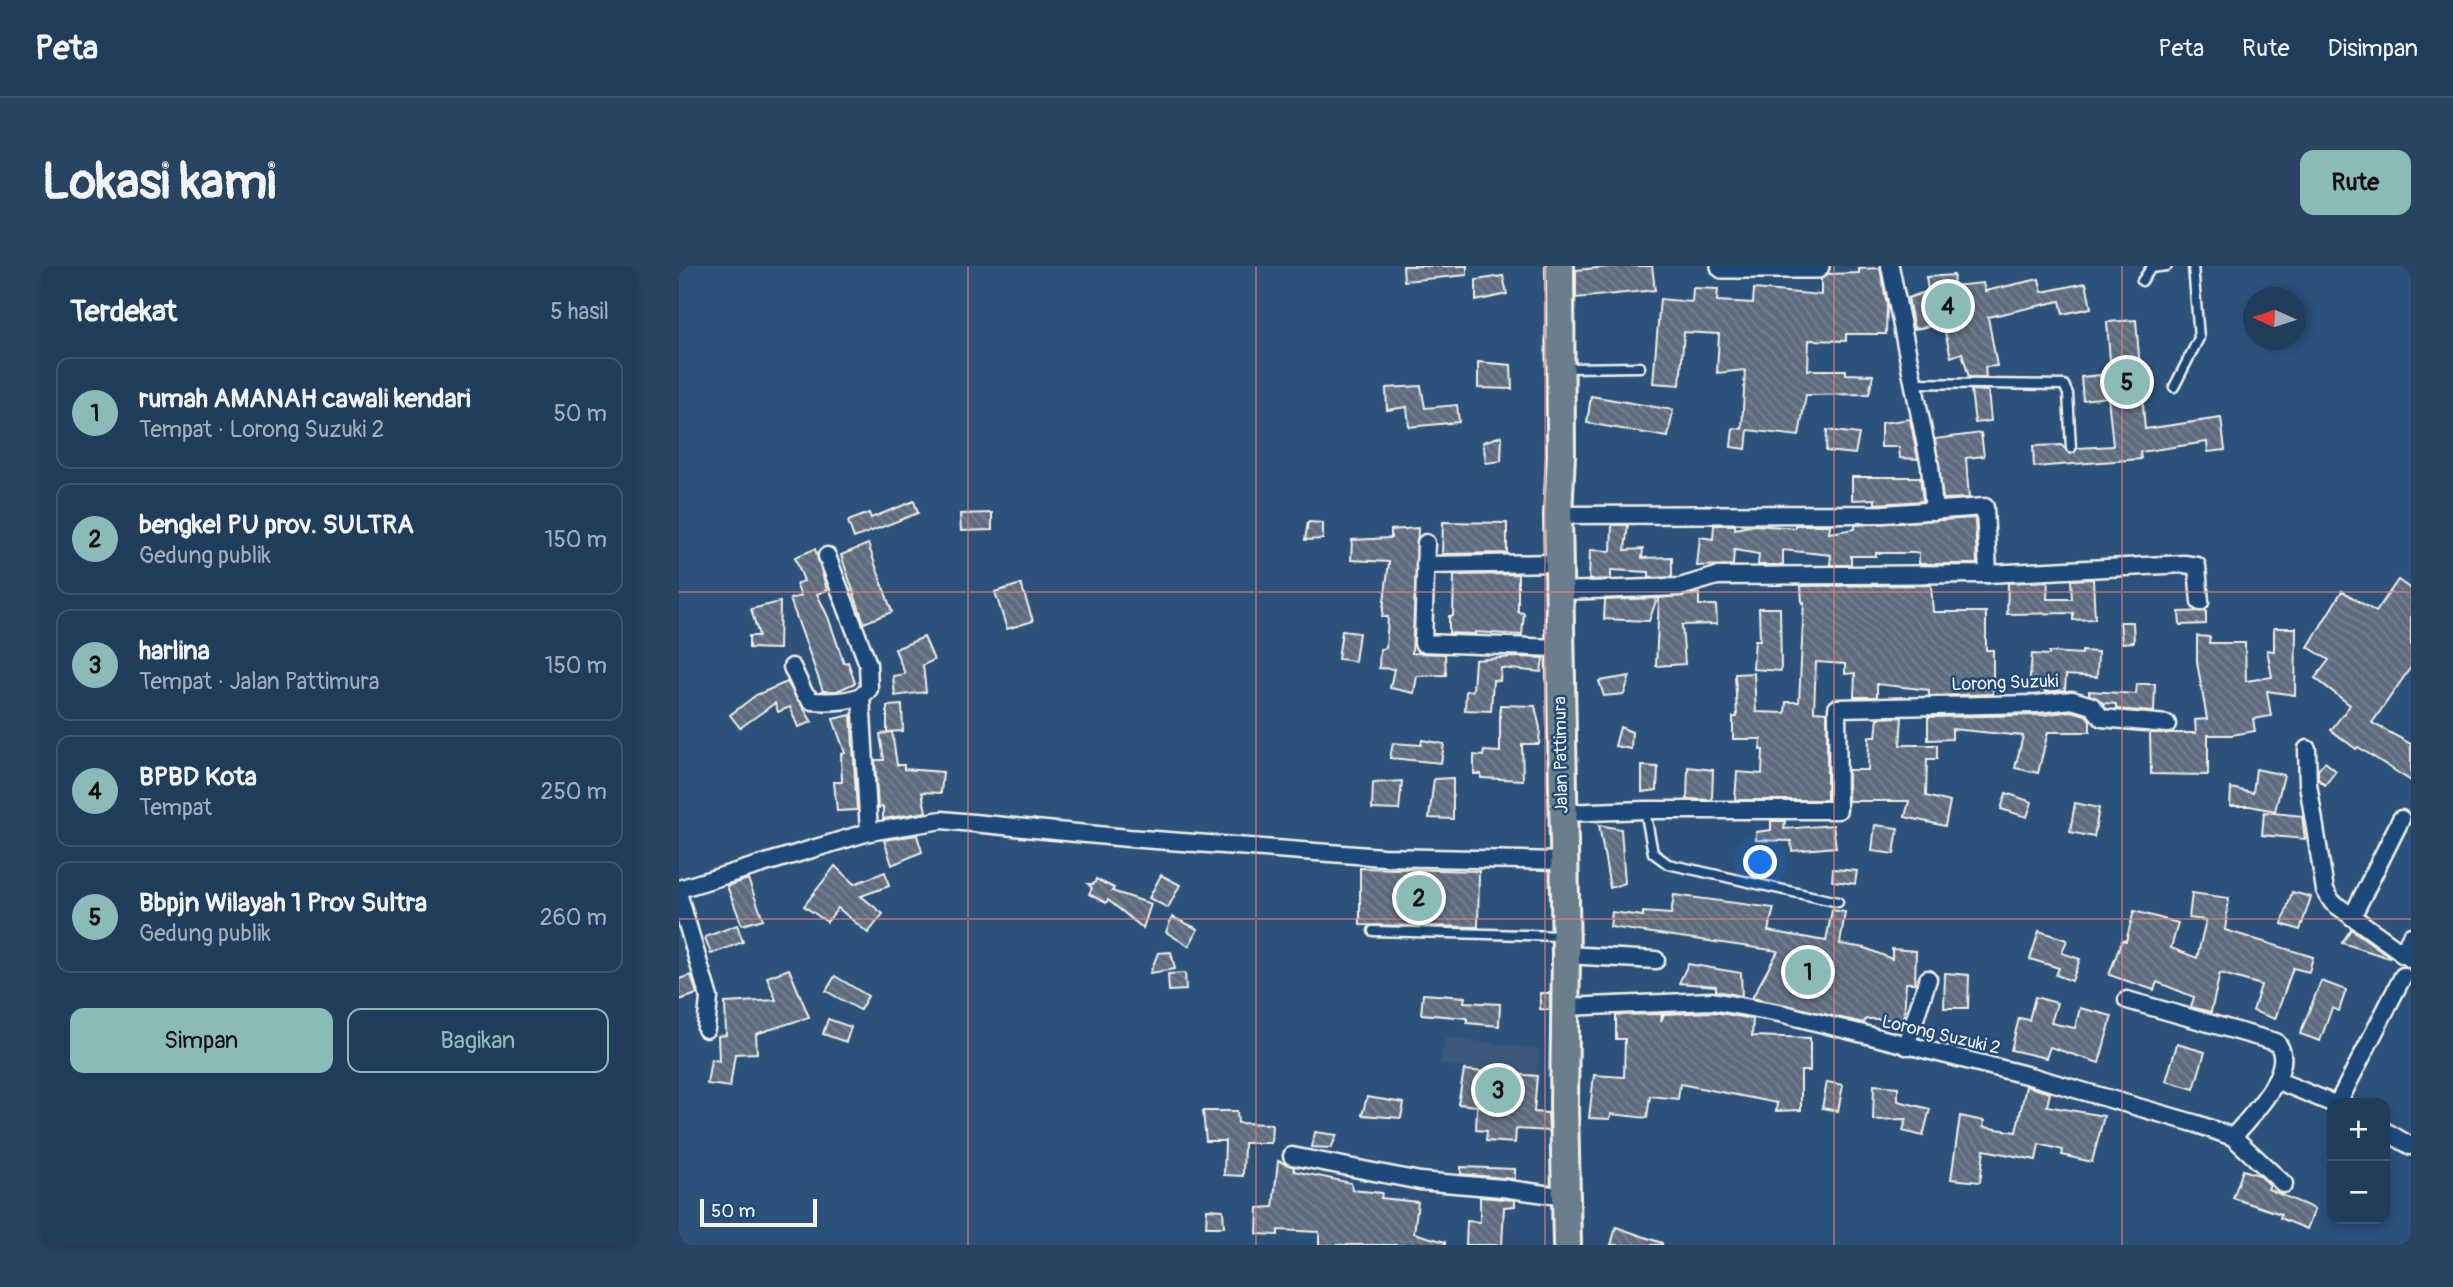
<!DOCTYPE html>
<html lang="id">
<head>
<meta charset="utf-8">
<style>
  :root { --surface:#213d5c; --page:#294462; --text:#f1f3f6; --muted:#a2aebb; --line:#3e5672; --accent:#8bbbb9 }
  body { margin:0; font-family:Pangolin,sans-serif; background:var(--page); color:var(--text) }
  .controls { position:absolute; right:21px; bottom:21px; display:grid; overflow:hidden; border-radius:14px; box-shadow:0 4px 10px #0003 }
  .controls button { width:63px; height:63px; display:grid; place-items:center; padding:0; border:0; border-bottom:2px solid var(--line); background:var(--surface); color:var(--text); font:35px sans-serif }
  .compass { position:absolute; left:1564px; top:21px; width:63px; height:63px; border-radius:50%; background:var(--surface); box-shadow:0 4px 10px #0003; rotate:273deg }
  .scale { position:absolute; left:21px; bottom:18px; width:117px; box-sizing:border-box; padding-left:7px; border:4px solid #f4f1e8; border-top:0; font-size:19px; line-height:24px; white-space:nowrap; color:#f4f1e8; -webkit-text-stroke:5px #1f4a7a; paint-order:stroke }
  .you { position:absolute; left:1082px; top:597px; width:24px; height:24px; margin:-18px; border:5px solid #fff; border-radius:50%; background:#1a73e8; box-shadow:0 0 0 10px #1a73e833 }
  .badge { display:grid; place-items:center; width:46px; height:46px; border-radius:50%; background:var(--accent); color:#111; font-size:23px; font-weight:700 }
  .pin { position:absolute; translate:-50% -50%; border:4px solid #fff; box-shadow:0 2px 7px #0006 }
  .list { margin:0; padding:0; list-style:none }
  h2 { display:flex; justify-content:space-between; align-items:center; height:91px; margin:0; padding:0 28px; font-size:30px }
  h2 small { font-size:23px; font-weight:400; color:var(--muted) }
  .list li { display:grid; grid-template-columns:46px 1fr auto; gap:21px; align-items:center; box-sizing:border-box; height:112px; margin:0 14px 14px; padding:0 14px; border:2px solid var(--line); border-radius:14px }
  .list b { display:block; font-size:26px; white-space:nowrap }
  .list p { margin:0; font-size:23px; white-space:nowrap; color:var(--muted) }
  .list em { font-size:23px; font-style:normal; color:var(--muted) }
  .actions { display:flex; gap:14px; padding:21px 28px }
  .actions a { flex:1; padding:16px 0; border:2px solid var(--accent); border-radius:14px; text-align:center; font-size:24px; color:var(--accent) }
  .actions .main { background:var(--accent); color:#111 }
  .map { position:relative; flex:none; width:1732px; height:979px; overflow:hidden; border-radius:14px }
  header { display:flex; align-items:center; gap:42px; box-sizing:border-box; height:98px; padding:0 35px; background:var(--surface); border-bottom:2px solid var(--line) }
  header strong { font-size:33px }
  nav { display:flex; gap:38px; margin-inline-start:auto; font-size:24px }
  .intro { display:flex; align-items:center; justify-content:space-between; box-sizing:border-box; height:168px; padding:0 42px }
  h1 { margin:0; font-size:49px }
  .button { padding:18px 32px; border-radius:14px; background:var(--accent); color:#111; font-size:24px; font-weight:700 }
  main { display:flex; gap:42px; padding:0 42px }
  aside { flex:1; background:var(--surface); border-radius:14px; box-shadow:0 4px 10px #0003 }
  .map>svg:first-child { display:block }
  .built { fill:#3b597c }
  .building { fill:url(#building-back-hatch); stroke:#f4f1e8; stroke-width:2 }
  .lines { fill:none; stroke-linecap:round; stroke-linejoin:round }
  .service-casing { stroke:#f4f1e8; stroke-width:13 }
  .minor-casing { stroke:#f4f1e8; stroke-width:21 }
  .secondary-casing { stroke:#f4f1e8; stroke-width:28 }
  .trunk-casing { stroke:#f4f1e8; stroke-width:32 }
  .service { stroke:#1f4a7a; stroke-width:8 }
  .minor { stroke:#1f4a7a; stroke-width:16 }
  .secondary { stroke:#1f4a7a; stroke-width:23 }
  .trunk { stroke:#6b7e8b; stroke-width:26 }
  .grid { fill:none; stroke:#e4827e; stroke-width:2; stroke-opacity:0.55 }
  .labels { text-anchor:middle; dominant-baseline:central; stroke-width:5; stroke-linejoin:round; paint-order:stroke }
  .street-label { font-size:18px; fill:#f4f1e8; stroke:#1f4a7a }
</style>
</head>
<body>
<header>
<strong>Peta</strong>
<nav><a>Peta</a><a>Rute</a><a>Disimpan</a></nav>
</header>
<div class="intro"><h1>Lokasi kami</h1><a class="button">Rute</a></div>
<main>
<aside>
<h2>Terdekat<small>5 hasil</small></h2>
<ul class="list">
<li><span class="badge">1</span><div><b>rumah AMANAH cawali kendari</b><p>Tempat · Lorong Suzuki 2</p></div><em>50 m</em></li>
<li><span class="badge">2</span><div><b>bengkel PU prov. SULTRA</b><p>Gedung publik</p></div><em>150 m</em></li>
<li><span class="badge">3</span><div><b>harlina</b><p>Tempat · Jalan Pattimura</p></div><em>150 m</em></li>
<li><span class="badge">4</span><div><b>BPBD Kota</b><p>Tempat</p></div><em>250 m</em></li>
<li><span class="badge">5</span><div><b>Bbpjn Wilayah 1 Prov Sultra</b><p>Gedung publik</p></div><em>260 m</em></li>
</ul>
<div class="actions"><a class="main">Simpan</a><a>Bagikan</a></div>
</aside>
<div class="map">
<svg width="1732" height="979" viewBox="0 0 1732 979">
  <defs>
    <pattern id="building-back-hatch" width="6" height="6" patternUnits="userSpaceOnUse" patternTransform="scale(1.75)"><rect width="6" height="6" fill="#5f6c7f"/><path d="M-1 5l2 2M0 0l6 6M5-1l2 2" fill="none" stroke="#778191"/></pattern>
  </defs>
  <rect width="100%" height="100%" fill="#2c517b"/>
  <filter id="ink" filterUnits="userSpaceOnUse"><feTurbulence type="fractalNoise" baseFrequency=".0143" numOctaves="2"/><feDisplacementMap in="SourceGraphic" scale="14" xChannelSelector="R" yChannelSelector="G"/><feConvolveMatrix kernelMatrix="1 2 1 2 8 2 1 2 1" color-interpolation-filters="sRGB"/></filter>
  <g filter="url(#ink)">
    <path class="built" d="M767 771 860 784 858 810 761 799Z"/>
    <g class="building">
      <path d="M724 0H788V9L725 15Z"/>
      <path d="M941 0H973L976 24 897 32V4Z"/>
      <path d="M1201 2 1208 39 1207 68H1167V75L1130 74 1129 104H1167V108L1194 109 1190 128 1127 129 1120 170 1069 164 1067 183 1052 181 1054 162 1063 163 1066 104 1038 107 1040 68 1005 66 1001 119 974 117 981 33 1013 36 1014 22 1039 23 1038 35 1074 37 1075 23 1142 29V13L1149 8 1180 7V3Z"/>
      <path d="M1275 9 1274 20 1304 17 1306 25 1360 13 1363 26 1407 17 1412 42 1384 48 1381 35 1309 51 1318 100 1306 101 1307 111H1290L1283 87 1272 91 1264 58 1235 63 1229 32 1249 25 1247 11Z"/>
      <path d="M824 10 828 28 797 35V14Z"/>
      <path d="M1457 54 1466 163 1542 152 1546 184 1529 186 1528 176 1461 186 1462 193 1355 201 1354 180 1382 179 1392 188 1399 182 1434 180 1429 131 1404 134 1402 111 1432 108 1428 56Z"/>
      <path d="M799 96 832 99 833 123 799 122Z"/>
      <path d="M742 120 746 142 778 139 780 156 730 161 728 141 708 144 707 122Z"/>
      <path d="M1292 124 1309 125 1312 155 1296 157Z"/>
      <path d="M912 130 994 144 989 171 908 157Z"/>
      <path d="M1231 153 1239 193 1221 192 1220 181H1202V157Z"/>
      <path d="M1148 164 1180 168 1176 188 1147 185Z"/>
      <path d="M1302 167 1305 190 1287 192 1290 232 1264 233 1256 173Z"/>
      <path d="M823 170 822 195 807 197 804 176Z"/>
      <path d="M1173 211H1241L1244 235 1196 238V233L1173 234Z"/>
      <path d="M235 235 239 247 175 272 169 255 190 247 192 252Z"/>
      <path d="M313 247V264L282 265 281 248Z"/>
      <path d="M1296 252 1298 298H1240V287H1197V290H1172V299H1151L1152 289 1104 284V299H1079L1080 288 1055 284 1054 299 1018 300 1021 271 1034 273 1035 259H1056V263L1076 259 1116 262V259H1151L1150 267 1176 263V259Z"/>
      <path d="M629 256 644 257V273L626 274Z"/>
      <path d="M764 256 828 257V287L763 288Z"/>
      <path d="M933 259H949L946 284 964 283 963 292 993 291V311L970 312V306L932 304V313L910 314 911 284 932 285Z"/>
      <path d="M739 262 733 387 766 388 767 409 738 410 735 427 711 422 715 403 700 402 701 383 707 382 709 351H703L710 296 672 294 673 274 712 272V264Z"/>
      <path d="M189 278 213 346 185 357 162 289Z"/>
      <path d="M136 283 148 324 138 328 149 351 165 397 169 396 176 417 158 425H144L111 333 122 330 117 318 125 315 116 291Z"/>
      <path d="M839 308V346L845 347 843 369 796 366V368L770 367V350H774L775 309Z"/>
      <path d="M1414 313 1416 353 1394 354V347L1328 348 1329 317 1369 315 1368 333H1393L1392 314Z"/>
      <path d="M1719 314 1732 323V401L1693 457 1732 478V515L1679 481 1677 483 1652 464 1671 439 1636 412 1650 394 1629 381 1663 325 1697 346Z"/>
      <path d="M342 318 354 355 328 363 316 326Z"/>
      <path d="M1252 319 1254 346H1307V384H1314V428L1250 430V424L1198 418V431H1175L1176 407 1166 408V398L1137 396 1135 445 1148 446V534H1056L1058 506 1083 508 1084 484H1081L1082 473H1054V451H1058L1056 408 1075 407 1077 446 1106 447 1107 436H1120L1125 336 1123 337 1122 320Z"/>
      <path d="M1020 328V339H1037L1038 358 1003 359 1006 398 977 400 980 332Z"/>
      <path d="M978 332 970 355 925 353 926 334Z"/>
      <path d="M101 336 100 383 70 382V370H80L72 343Z"/>
      <path d="M1080 342H1101L1102 405 1074 403 1076 374H1081Z"/>
      <path d="M1527 345V358L1501 359 1500 346Z"/>
      <path d="M1441 356H1454L1455 376 1443 377Z"/>
      <path d="M1595 362H1617L1616 429 1588 425 1592 450 1574 453 1576 465 1553 469H1529V509L1472 508 1471 467H1517L1516 454 1528 453 1518 396V370L1531 371 1530 377H1566L1567 415 1593 411 1588 384 1595 385Z"/>
      <path d="M663 365 680 367 676 395 659 393Z"/>
      <path d="M245 371 255 394 244 399 247 426 216 430 214 410 226 408 216 383Z"/>
      <path d="M1403 385 1419 386 1418 411 1387 409 1386 424 1367 426V424L1350 422 1353 388 1370 389V386L1403 388Z"/>
      <path d="M835 391 864 392 862 406 822 402 821 415 814 414 812 445 786 444 787 425 794 424 796 394Z"/>
      <path d="M951 410 945 428 925 430 920 415Z"/>
      <path d="M108 416 133 456 119 461 111 441 99 446 96 437 61 462 51 449 77 429Z"/>
      <path d="M1458 418H1476L1475 446 1437 443V438L1424 437 1410 428V425L1457 428Z"/>
      <path d="M223 439 224 465 208 466V440Z"/>
      <path d="M821 439 856 440 861 462 860 478H843L844 514 802 512V508H795V489L804 490 805 485 821 486Z"/>
      <path d="M1392 445 1407 449 1411 454V466H1369L1359 507 1336 502 1344 470 1273 463V473L1249 474V451L1365 449Z"/>
      <path d="M172 449 178 544 158 545 155 516H163L162 488 166 487 154 453Z"/>
      <path d="M1223 451 1221 479H1258V493H1248L1247 530 1271 536 1266 560 1226 551 1230 535H1169V504H1189L1190 471H1197L1199 452Z"/>
      <path d="M941 461 953 466 952 483 936 480Z"/>
      <path d="M213 466 218 499H225V503L264 506 262 527 243 526 247 546 204 553V541L199 542 196 494H205L201 468Z"/>
      <path d="M743 474 765 478 762 497 711 492 714 477 742 479Z"/>
      <path d="M1646 496 1657 505 1646 519 1639 513V504Z"/>
      <path d="M963 500 979 501 978 524 963 526Z"/>
      <path d="M1009 501 1034 504 1033 534 1008 533Z"/>
      <path d="M1577 503 1605 509 1596 545 1571 540H1551L1552 522 1574 527Z"/>
      <path d="M774 512V553L750 552 755 513Z"/>
      <path d="M723 515 720 544 693 543 694 517Z"/>
      <path d="M1327 527 1353 536 1348 551 1322 543Z"/>
      <path d="M1396 537 1420 542 1415 571 1391 566Z"/>
      <path d="M1585 546 1623 550 1626 573 1583 569Z"/>
      <path d="M1092 555H1106L1105 563 1154 559 1157 581 1113 585 1112 575 1077 574V566L1092 564Z"/>
      <path d="M920 559 942 563 946 617 931 622Z"/>
      <path d="M1196 559 1219 562 1215 588 1193 585Z"/>
      <path d="M238 569 243 586 213 599 205 574Z"/>
      <path d="M156 600 175 618 206 606 210 620 182 630 204 648 189 667 159 642 148 656 125 640Z"/>
      <path d="M681 602 800 605 799 661 681 659Z"/>
      <path d="M1154 603 1178 605 1176 618 1153 615Z"/>
      <path d="M482 609 501 619 489 642 470 632Z"/>
      <path d="M69 613 84 653 63 659 48 620Z"/>
      <path d="M417 613 435 622 433 625 472 638 464 662 429 634 427 637 410 628 413 622 409 618H415Z"/>
      <path d="M1613 626 1632 631 1621 664 1603 658Z"/>
      <path d="M1513 627 1550 632 1546 664 1634 691 1630 706 1614 702 1596 753 1574 745 1582 719 1541 707 1532 746 1512 741 1515 731 1478 716 1475 724 1430 709 1443 674 1447 675 1455 645 1499 657 1492 682 1518 692 1527 654 1510 652Z"/>
      <path d="M995 629 1095 642 1089 665 1147 675 1153 644 1166 646 1161 678 1186 682 1213 693V683L1237 685 1236 717H1227L1225 753H1187L1185 757 1073 732 1099 685 931 661 933 646 964 650V646L992 648Z"/>
      <path d="M493 651 519 663 510 680 487 666Z"/>
      <path d="M58 659 64 676 32 688 26 671Z"/>
      <path d="M1672 663 1710 690V692L1663 677Z"/>
      <path d="M1360 665 1388 674 1383 687 1401 693 1393 715 1377 709 1380 702 1351 693Z"/>
      <path d="M492 686 496 703 471 707 479 687Z"/>
      <path d="M1009 698 1062 707 1063 730 1037 725V720L1000 717Z"/>
      <path d="M110 703 130 751 77 768 78 787 56 788 51 821 28 818 32 793 40 795 39 770 47 769 46 737 97 734 88 711Z"/>
      <path d="M506 707 507 724 490 725 489 708Z"/>
      <path d="M1266 707 1290 709 1289 742H1265Z"/>
      <path d="M12 709 18 728 0 734V713Z"/>
      <path d="M156 710 189 730 181 744 147 725Z"/>
      <path d="M1642 715 1667 724 1660 745 1653 742 1641 775 1621 768Z"/>
      <path d="M861 727H871V744L861 743Z"/>
      <path d="M744 728 786 731 785 736 821 738 820 760 788 757V752L742 748Z"/>
      <path d="M1356 731 1378 737 1372 757 1396 762 1401 742 1433 750 1420 797 1371 781 1367 792 1332 784 1340 752 1350 754Z"/>
      <path d="M1035 746 1074 753 1073 770 1131 772V805H1122V844L1097 845 1098 837 1001 818 999 833 971 830 968 852 932 848 931 853 910 852 915 809 945 811 946 773H937V749L983 748 982 755 985 748Z"/>
      <path d="M149 753 172 761 167 776 144 768Z"/>
      <path d="M1498 778 1526 786 1515 823 1487 815Z"/>
      <path d="M785 804 858 810 855 846 869 847 870 865 837 863 836 877 807 875 808 865 797 864 798 840 779 838Z"/>
      <path d="M1148 816 1164 819 1159 845 1143 842Z"/>
      <path d="M1195 819 1219 821V835L1251 843 1244 870 1224 865 1227 853 1194 854Z"/>
      <path d="M1347 820 1371 827 1368 840 1425 850 1413 896 1383 889 1384 884 1360 878 1357 894 1305 884 1301 916 1272 913 1281 850 1305 855 1304 861 1337 866Z"/>
      <path d="M688 831 725 837 722 852 683 849Z"/>
      <path d="M524 845H558L559 857 593 858 592 877H565L564 910 545 909 546 875H527Z"/>
      <path d="M636 866 658 869 652 882 633 881Z"/>
      <path d="M599 895 615 901V905L672 917 673 924 703 927 702 932 739 936 735 967 766 976V979H640V966L599 964V969L578 968 579 942 594 941Z"/>
      <path d="M782 901 836 903V913L782 908Z"/>
      <path d="M1564 904 1580 909 1591 919 1589 923 1636 943 1628 963 1601 952 1602 948 1554 932Z"/>
      <path d="M801 931 836 934V940L825 941 823 979H787L788 955 801 956Z"/>
      <path d="M528 943 544 944 545 961H527Z"/>
      <path d="M937 961 983 977V979H932Z"/>
    </g>
    <g class="lines">
      <g class="service-casing">
        <g id="service">
          <path d="M1463 15 1472 2 1488 0"/>
          <path d="M887 102 961 101"/>
          <path d="M1232 117 1385 119 1389 128 1392 182"/>
          <path d="M1495 121 1520 72 1514 0"/>
          <path d="M966 544 974 587 989 598 1159 636"/>
          <path d="M694 665 883 670"/>
        </g>
      </g>
      <g class="minor-casing">
        <g id="minor">
          <path d="M1211 0 1251 200 1255 245"/>
          <path d="M879 249 1204 248 1306 241 1309 308"/>
          <path d="M747 277 744 377 880 382"/>
          <path d="M746 299 879 297"/>
          <path d="M881 325 1001 321 1038 310 1309 308 1505 298 1518 300 1521 336"/>
          <path d="M113 401 125 427 133 435C149 436 180 437 190 423L189 398 148 290"/>
          <path d="M182 430 190 566"/>
          <path d="M1628 483 1629 518 1646 624 1653 636 1732 693"/>
          <path d="M883 547 966 544H1159L1158 442 1358 438 1393 434 1413 440 1423 452 1488 458"/>
          <path d="M0 623 190 566 263 554 449 572 704 591 884 595"/>
          <path d="M0 630 30 732 27 763"/>
          <path d="M1673 651 1722 553"/>
          <path d="M1723 688 1732 670"/>
          <path d="M887 689 977 694"/>
          <path d="M1448 734 1597 776C1621 801 1570 852 1554 871"/>
          <path d="M886 741 1033 735 1105 748 1351 810 1518 858 1554 871 1605 918"/>
          <path d="M1227 780 1249 713"/>
          <path d="M1597 814 1653 837"/>
          <path d="M1659 837 1724 710"/>
          <path d="M1706 865 1732 880"/>
          <path d="M613 890 741 915 823 922 887 931"/>
        </g>
      </g>
      <g class="secondary-casing">
        <path id="secondary" d="M1044 0H1138"/>
      </g>
      <g class="trunk-casing">
        <path id="trunk" d="M881 0 882 189 879 249 887 689 885 839 888 979"/>
      </g>
      <use href="#service" class="service"/>
      <use href="#minor" class="minor"/>
      <use href="#secondary" class="secondary"/>
      <use href="#trunk" class="trunk"/>
    </g>
  </g>
  <path class="grid" d="M289 0V979M577 0V979M866 0V979M1155 0V979M1443 0V979M0 326H1732M0 653H1732"/>
  <g class="labels">
    <g class="street-label">
      <text transform="translate(1326 417) rotate(-2)">Lorong Suzuki</text>
      <text transform="translate(882 489) rotate(-91)">Jalan Pattimura</text>
      <text transform="translate(1262 769) rotate(13)">Lorong Suzuki 2</text>
    </g>
  </g>
</svg>
<div class="controls">
<button>+</button>
<button>−</button>
</div>
<svg class="compass" viewBox="-18 -18 36 36"><path d="M0-13l5 13h-10z" fill="#e53935"/><path d="M0 13l5-13h-10z" fill="#a2aebb"/></svg>
<div class="scale">50 m</div>
<div class="you"></div>
<div class="pin badge" style="left:1129px;top:706px">1</div>
<div class="pin badge" style="left:740px;top:632px">2</div>
<div class="pin badge" style="left:819px;top:824px">3</div>
<div class="pin badge" style="left:1269px;top:40px">4</div>
<div class="pin badge" style="left:1448px;top:116px">5</div>
</div>
</main>
</body>
</html>
